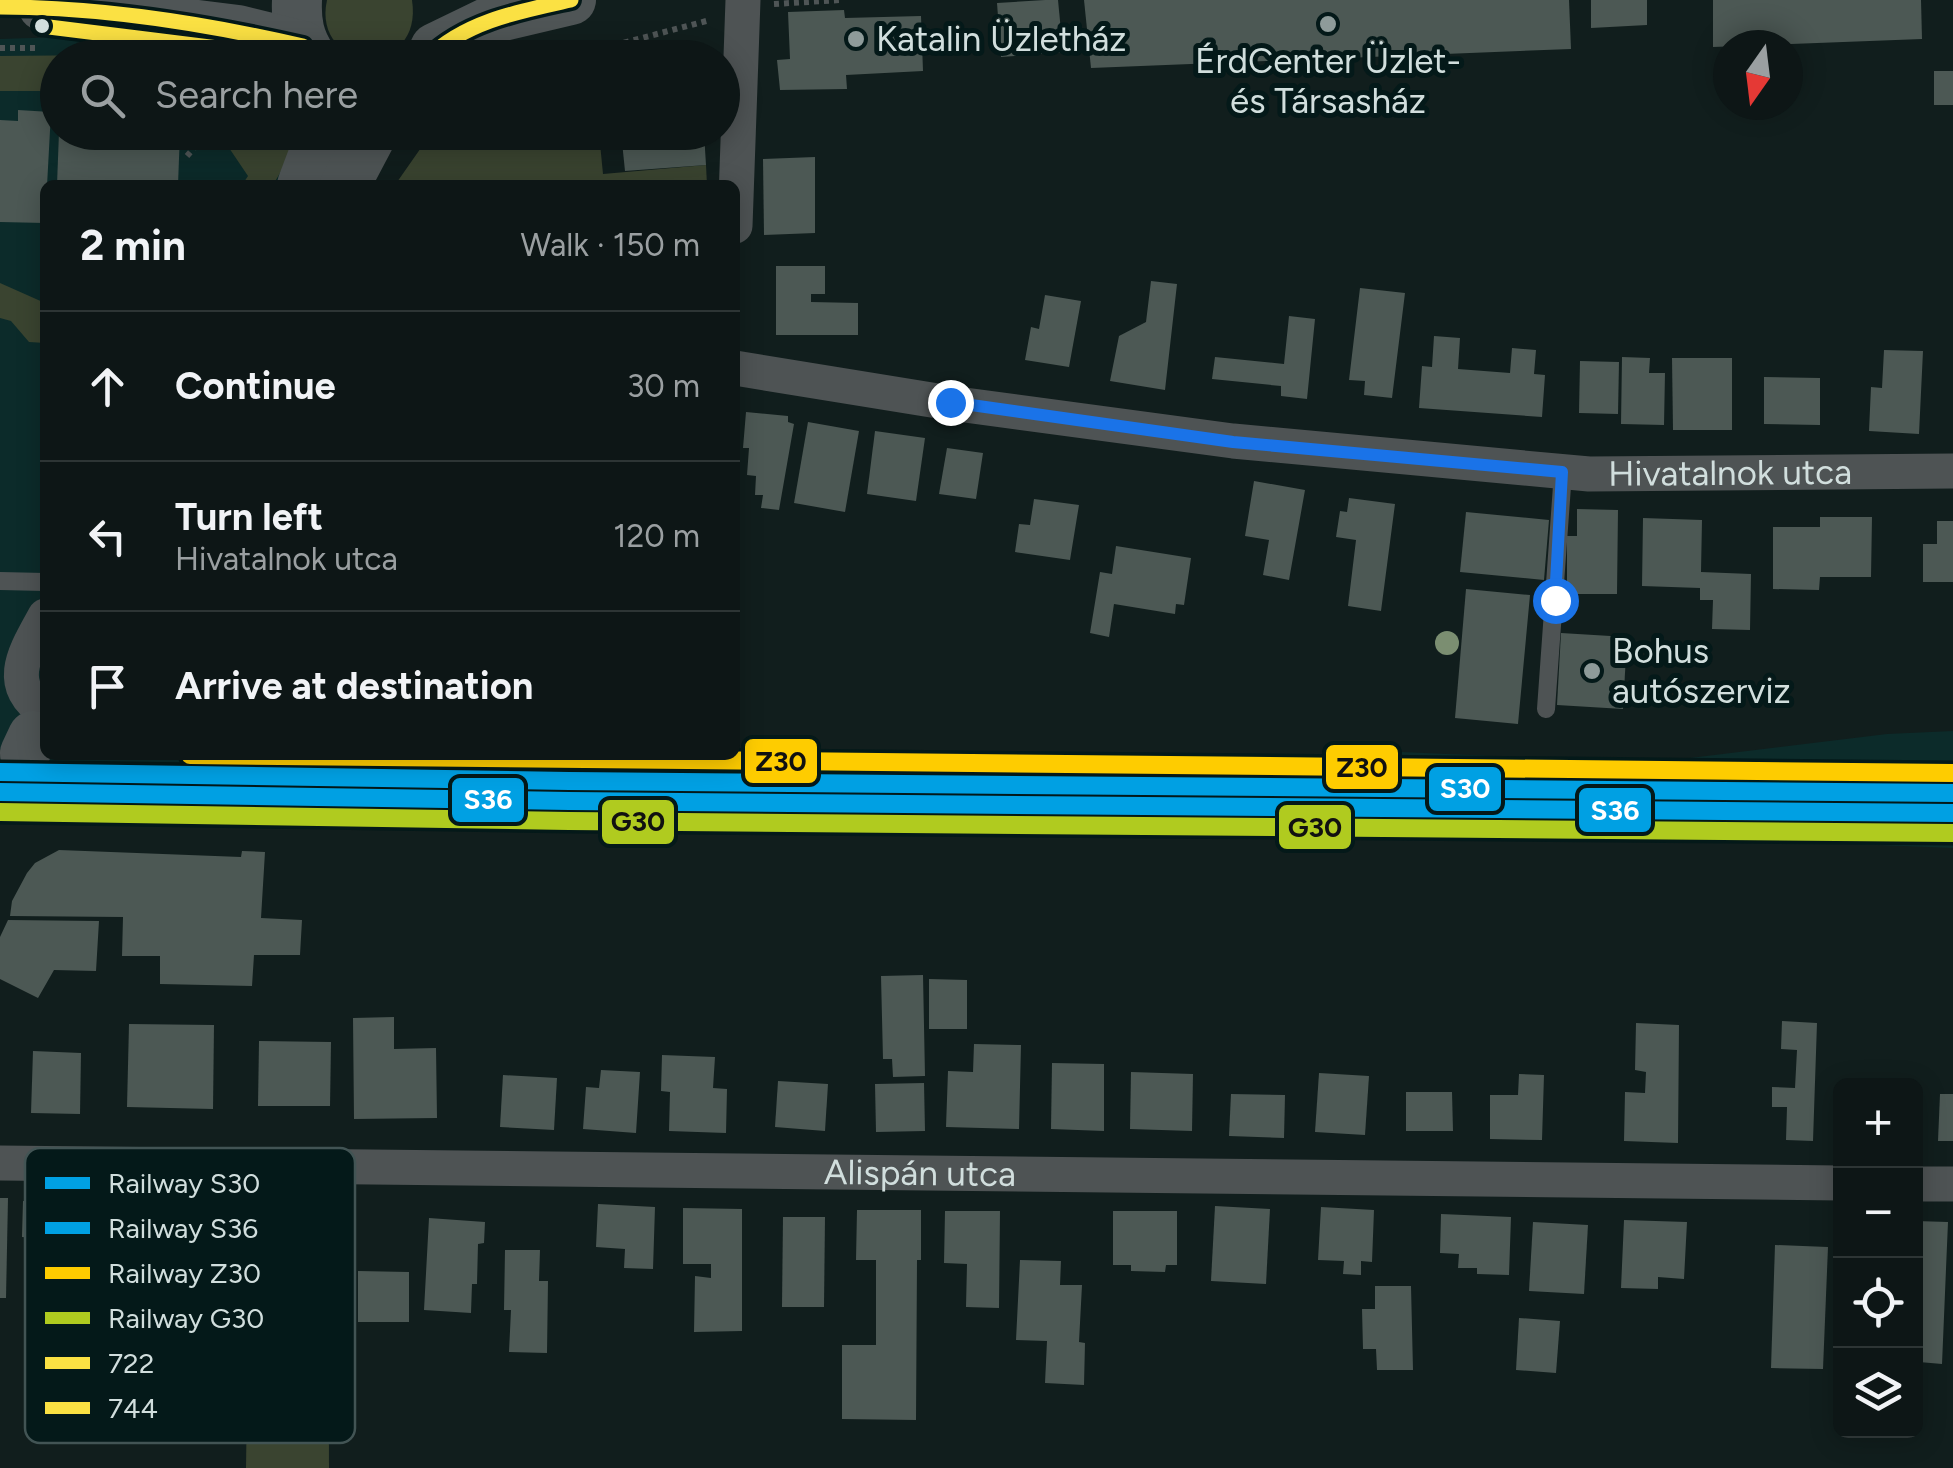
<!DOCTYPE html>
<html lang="en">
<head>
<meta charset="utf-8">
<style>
  :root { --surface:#0d1616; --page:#161f1f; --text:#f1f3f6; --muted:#9a9fa1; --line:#2d3535 }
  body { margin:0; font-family:Figtree,sans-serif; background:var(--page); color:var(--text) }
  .controls { position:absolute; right:30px; bottom:30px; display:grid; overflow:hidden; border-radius:15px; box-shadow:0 5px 25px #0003 }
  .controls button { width:90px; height:90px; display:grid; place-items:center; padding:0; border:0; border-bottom:2px solid var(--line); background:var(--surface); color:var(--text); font:50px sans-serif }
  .compass { position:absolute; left:1713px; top:30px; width:90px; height:90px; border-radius:50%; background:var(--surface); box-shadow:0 5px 25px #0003; rotate:194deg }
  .stop { position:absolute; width:30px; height:30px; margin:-22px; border:8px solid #1a73e8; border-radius:50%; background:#fff }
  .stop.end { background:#1a73e8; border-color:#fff; box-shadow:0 2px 10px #0008 }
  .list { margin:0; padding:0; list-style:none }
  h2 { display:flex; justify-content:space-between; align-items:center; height:130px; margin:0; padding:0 40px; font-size:42px }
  h2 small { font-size:32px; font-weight:400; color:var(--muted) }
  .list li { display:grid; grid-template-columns:65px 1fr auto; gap:30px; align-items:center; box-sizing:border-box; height:150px; padding:0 40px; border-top:2px solid var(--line) }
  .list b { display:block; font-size:38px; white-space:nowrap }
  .list p { margin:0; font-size:32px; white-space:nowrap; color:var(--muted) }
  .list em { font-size:32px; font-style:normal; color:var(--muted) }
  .icon { flex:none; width:55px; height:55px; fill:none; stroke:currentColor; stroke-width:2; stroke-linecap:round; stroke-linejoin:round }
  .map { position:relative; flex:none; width:1953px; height:1468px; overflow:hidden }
  .search { position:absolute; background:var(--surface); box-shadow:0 5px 25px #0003; left:40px; top:40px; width:700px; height:110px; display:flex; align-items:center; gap:25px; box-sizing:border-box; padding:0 35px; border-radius:55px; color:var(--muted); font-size:38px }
  .panel { position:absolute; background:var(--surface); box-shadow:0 5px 25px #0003; left:40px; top:180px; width:700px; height:580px; border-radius:15px }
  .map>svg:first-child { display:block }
  .built { fill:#0c2b2a }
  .green { fill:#3a4430 }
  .building { fill:#4c5854 }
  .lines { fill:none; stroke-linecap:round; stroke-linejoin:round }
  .secondary-tunnel { stroke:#2e3b3a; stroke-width:50; stroke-dasharray:50 25; stroke-linecap:butt }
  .path { stroke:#4f5556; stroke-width:6; stroke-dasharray:5 5; stroke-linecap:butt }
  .service { stroke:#4e5354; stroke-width:18 }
  .minor { stroke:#4e5354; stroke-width:35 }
  .secondary { stroke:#4f5556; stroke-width:50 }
  .bus-1-casing { stroke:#041919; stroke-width:22 }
  .bus-2-casing { stroke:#041919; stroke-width:22 }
  .bus-1 { stroke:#fbe143; stroke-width:15 }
  .bus-2 { stroke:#fbe143; stroke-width:15 }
  .rail-1-casing { stroke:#041919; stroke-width:25 }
  .rail-2-casing { stroke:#041919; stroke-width:25 }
  .rail-3-casing { stroke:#041919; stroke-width:25 }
  .rail-4-casing { stroke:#041919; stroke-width:25 }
  .rail-1 { stroke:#00a0e3; stroke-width:18 }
  .rail-2 { stroke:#00a0e3; stroke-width:18 }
  .rail-3 { stroke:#fecc00; stroke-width:18 }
  .rail-4 { stroke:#b0cb1f; stroke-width:18 }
  .tree { fill:#7b8e71 }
  .route { stroke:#1a73e8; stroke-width:12 }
  .poi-dot { fill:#8e9b9a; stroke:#041919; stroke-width:4 }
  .bus-dot { fill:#d1dedd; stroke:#041919; stroke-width:4 }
  .labels { text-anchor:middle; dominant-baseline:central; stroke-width:10; stroke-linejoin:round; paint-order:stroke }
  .poi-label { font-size:35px; fill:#d1dedd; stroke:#041919; text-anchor:start }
  .street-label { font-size:35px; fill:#d1dedd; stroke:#041919 }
  .key { fill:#041919; stroke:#425454; stroke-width:2.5 }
  .key-label { font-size:28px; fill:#d1dedd }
  .line-badge { stroke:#041919; stroke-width:4 }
  .badge-label { font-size:28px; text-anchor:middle; font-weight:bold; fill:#fff }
  .pale-badge-label { font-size:28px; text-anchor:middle; font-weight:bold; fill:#111 }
</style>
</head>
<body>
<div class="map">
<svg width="1953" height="1468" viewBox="0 0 1953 1468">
  <rect width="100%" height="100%" fill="#111e1d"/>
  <path class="built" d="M187 33 284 57 58 58V132L306 133 292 185H45V755H667L1385 762 1402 752 1649 763 1887 734 1953 731V848L1753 840 597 825 566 829 533 824 0 809V39Z"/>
  <g class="green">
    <path d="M327 0H412C424 79 311 73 327 0Z"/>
    <path d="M211 54 220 57 58 58 57 91H0V56Z"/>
    <path d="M432 132 599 133 603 174 706 165 707 185H395Z"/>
    <path d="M219 133H288C296 151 282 169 273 185H242L248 176Z"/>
    <path d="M0 283 45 303V343L29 342 11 321 0 318Z"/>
    <path d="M250 1194 328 1195 329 1468H246Z"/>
  </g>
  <g class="building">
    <path d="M1045 0H1058L1063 52 1001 57 997 3Z"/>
    <path d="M1084 0H1569L1571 49 1091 68Z"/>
    <path d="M1591 0H1647V25L1591 28Z"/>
    <path d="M1713 0H1921L1922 39 1713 47Z"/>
    <path d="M844 10 845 18 921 16 923 71 846 75 847 89 780 90 777 60 790 59 788 12Z"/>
    <rect x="1934" y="71" width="19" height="34"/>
    <path d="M18 110 51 112 45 223 0 222V120L18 121Z"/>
    <path d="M59 132H180L178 185H57Z"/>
    <path d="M621 132H704L706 165 625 171Z"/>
    <path d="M815 157V233L764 235 763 159Z"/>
    <path d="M776 266H825V294H811V302L858 303V335H776Z"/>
    <path d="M1151 281 1177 284 1165 390 1110 381 1119 336 1146 322Z"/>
    <path d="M1360 288 1405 293 1392 398 1364 395 1365 381 1349 380Z"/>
    <path d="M1045 295 1081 301 1069 367 1025 360 1031 327 1039 329Z"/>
    <path d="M1289 316 1315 319 1307 399 1281 396V386L1212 379 1215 357 1284 364Z"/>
    <path d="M1434 336 1460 338 1458 369 1510 373 1512 348 1536 350 1534 374 1545 375 1542 417 1419 408 1422 366 1432 367Z"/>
    <path d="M1884 350 1923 351 1919 434 1869 431 1871 387 1882 388Z"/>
    <path d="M1622 357 1650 358 1649 373H1665L1664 425 1621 424Z"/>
    <path d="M1672 358H1732V430H1673Z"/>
    <path d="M1580 361 1619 362 1618 414 1579 413Z"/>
    <path d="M1764 377 1820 378V425L1764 424Z"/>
    <path d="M746 412 788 416V422L794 424 779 510 761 508 763 495H755L756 476 747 475 749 448H743Z"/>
    <path d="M808 422 859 431 845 512 794 503Z"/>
    <path d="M875 431 925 438 916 501 867 494Z"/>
    <path d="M947 448 983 453 976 499 939 494Z"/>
    <path d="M1254 481 1305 490 1289 580 1263 575 1269 540 1245 536Z"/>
    <path d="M1349 498 1395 504 1381 611 1348 606 1356 540 1336 537 1340 511 1347 512Z"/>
    <path d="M1034 499 1079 505 1070 560 1015 552 1019 524 1030 525Z"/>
    <path d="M1577 509 1618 510 1617 594H1567V536H1577Z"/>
    <path d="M1466 512 1549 520 1544 580 1460 572Z"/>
    <path d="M1820 517H1872L1871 577H1820L1819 590 1773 589V527H1820Z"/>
    <path d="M1643 518 1702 520 1701 572 1751 574 1750 630 1712 629 1713 600H1700V588L1642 586Z"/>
    <path d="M1937 521H1953V582H1923V544H1937Z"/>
    <path d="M1116 546 1191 558 1184 605 1176 604 1175 614 1114 604 1109 637 1090 633 1100 572 1112 574Z"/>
    <path d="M1466 589 1530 595 1518 724 1455 718Z"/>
    <path d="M1561 633 1627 637 1623 709 1557 705Z"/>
    <path d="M59 850 241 857 242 851 265 852 261 918 302 920 300 955H254L252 986 160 984V956H122L123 917 10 916 12 901 27 873 35 863Z"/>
    <path d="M8 920 99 921 96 971 54 970 38 998 0 979V937Z"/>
    <path d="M923 975 925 1076 893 1077 892 1059H883L881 976Z"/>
    <path d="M929 979 967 980V1029H929Z"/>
    <path d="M394 1017V1049L436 1048 437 1118 354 1119 353 1018Z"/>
    <path d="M1782 1021 1817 1023 1813 1141 1786 1140 1787 1107H1772V1087L1795 1088 1797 1050 1781 1049Z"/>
    <path d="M1636 1023 1679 1025 1678 1143 1624 1141 1625 1092 1645 1093 1646 1072 1635 1070Z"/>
    <path d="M129 1024 214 1025 213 1109 127 1107Z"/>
    <path d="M259 1041 331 1042 330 1106H258Z"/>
    <path d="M974 1044 1021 1045 1019 1129 946 1127 948 1071 973 1072Z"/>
    <path d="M33 1051 81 1053 80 1114 31 1113Z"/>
    <path d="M662 1055 715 1057 713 1088 727 1089 726 1133 669 1131 670 1092 661 1091Z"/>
    <path d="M1052 1063 1104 1064V1131L1051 1129Z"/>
    <path d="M601 1070 640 1072 636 1133 583 1129 586 1087 599 1088Z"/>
    <path d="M1131 1072 1193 1074 1192 1131 1130 1129Z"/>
    <path d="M1319 1073 1369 1076 1365 1135 1315 1132Z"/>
    <path d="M1519 1074 1544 1075 1542 1140 1490 1139V1095H1518Z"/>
    <path d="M503 1075 557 1078 554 1130 500 1127Z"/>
    <path d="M778 1081 828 1084 825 1131 775 1127Z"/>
    <path d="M924 1083 925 1131 876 1132 875 1084Z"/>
    <path d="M1406 1092H1452L1453 1131H1406Z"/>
    <path d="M1231 1094 1285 1095 1284 1138 1229 1136Z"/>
    <path d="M1940 1094H1953V1141H1938Z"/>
    <path d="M0 1198H8L6 1298H0Z"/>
    <path d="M23 1201 89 1204 85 1281 48 1279 50 1239 22 1237Z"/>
    <path d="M598 1204 655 1207 653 1269 624 1268 625 1249 596 1247Z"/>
    <path d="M1215 1206 1270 1209 1266 1284 1211 1281Z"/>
    <path d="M1321 1207 1374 1210 1372 1262 1361 1261V1275L1343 1274 1344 1261 1318 1260Z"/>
    <path d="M683 1208 742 1209V1331L694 1332 695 1276 711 1278V1264H683Z"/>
    <path d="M857 1210H921V1260H917L916 1420 842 1419V1345H876V1260H856Z"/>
    <path d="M945 1211H1000L999 1308 966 1307 967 1264 944 1263Z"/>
    <path d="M1113 1211H1177V1265H1166L1165 1272 1131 1271V1265H1113Z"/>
    <path d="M1441 1214 1511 1217 1509 1275 1477 1274V1268H1458L1459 1254 1440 1253Z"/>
    <path d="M783 1217H825L824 1307H782Z"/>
    <path d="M429 1218 485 1222 484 1243 478 1244 477 1284H472L471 1313 424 1310Z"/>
    <path d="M1624 1220 1687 1222 1684 1279 1658 1277V1289L1621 1288Z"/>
    <path d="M1916 1221 1948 1222 1942 1364 1919 1362 1922 1275H1916Z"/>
    <path d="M1533 1222 1588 1225 1584 1294 1529 1291Z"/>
    <path d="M1775 1245 1828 1247 1823 1369 1771 1368Z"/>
    <path d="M505 1250H540L539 1281H548L547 1353 509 1352 511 1310H504Z"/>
    <path d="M1020 1260 1061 1261 1060 1285H1082L1079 1342 1085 1343 1084 1385 1045 1383 1047 1341 1016 1340Z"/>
    <path d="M358 1271 409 1272V1322H358Z"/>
    <path d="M1375 1286H1411L1413 1370H1377L1376 1349H1363L1362 1309H1375Z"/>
    <path d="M1519 1318 1560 1321 1556 1373 1516 1370Z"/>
  </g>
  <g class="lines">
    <path class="secondary-tunnel" d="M0 805 25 753"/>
    <g class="path">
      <path d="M774 4 841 0"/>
      <path d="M0 48H36"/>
      <path d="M566 58 710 20"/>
      <path d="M187 156 208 132"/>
    </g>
    <g class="service">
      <path d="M0 581 45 582"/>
      <path d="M1546 709 1563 472"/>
    </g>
    <g class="minor">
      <path d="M735 226 743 0"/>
      <path id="s1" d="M735 368 950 403 1233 441 1589 474 1953 471"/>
      <path d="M45 616C26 651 3 684 45 712"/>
      <path id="s2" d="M0 1163 1840 1183"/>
      <path d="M1916 1184H1953"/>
    </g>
    <g class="secondary">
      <path d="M297 0C296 22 299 39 312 58"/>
      <path d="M43 6 238 30 303 46"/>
      <path d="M435 48 499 17 571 0"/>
      <path d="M302 185 322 132"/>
      <path d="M345 185 373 132"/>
      <path d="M25 753 33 736"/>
    </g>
    <g class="bus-1-casing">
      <g id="bus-1">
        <path d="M0 7C103 7 203 23 303 46"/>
        <path d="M428 58C466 21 521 11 571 0"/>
      </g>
    </g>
    <g class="bus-2-casing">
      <path id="bus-2" d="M41 26 234 50 266 58"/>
    </g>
    <use href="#bus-1" class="bus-1"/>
    <use href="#bus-2" class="bus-2"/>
    <g class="rail-1-casing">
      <path id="rail-1" d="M0 772 569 781 1953 793"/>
    </g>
    <g class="rail-2-casing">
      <path id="rail-2" d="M0 792 569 801 1953 813"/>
    </g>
    <g class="rail-3-casing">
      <path id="rail-3" d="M190 755 1953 773"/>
    </g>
    <g class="rail-4-casing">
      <path id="rail-4" d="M0 812 569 821 1953 833"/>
    </g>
    <use href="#rail-1" class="rail-1"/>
    <use href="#rail-2" class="rail-2"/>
    <use href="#rail-3" class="rail-3"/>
    <use href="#rail-4" class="rail-4"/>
  </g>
  <circle class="tree" cx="1447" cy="643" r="12"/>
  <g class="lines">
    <path class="route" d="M950 402 1233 442 1562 472 1555 600"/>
  </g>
  <g class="poi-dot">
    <circle cx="1328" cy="24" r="10"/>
    <circle cx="856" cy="39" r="10"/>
    <circle cx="1592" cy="671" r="10"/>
  </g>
  <circle class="bus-dot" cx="42" cy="26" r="9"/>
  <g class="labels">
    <g class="poi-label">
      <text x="876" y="39">Katalin Üzletház</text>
      <text x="1328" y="61" text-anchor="middle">ÉrdCenter Üzlet-<tspan x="1328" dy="40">és Társasház</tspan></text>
      <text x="1612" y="651">Bohus<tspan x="1612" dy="40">autószerviz</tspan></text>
    </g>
    <g class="street-label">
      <text stroke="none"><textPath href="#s1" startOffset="1002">Hivatalnok utca</textPath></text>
      <text stroke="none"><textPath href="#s2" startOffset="920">Alispán utca</textPath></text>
    </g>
  </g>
  <rect x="25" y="1148" width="330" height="295" rx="15" class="key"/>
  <rect x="45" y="1177" width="45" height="12" fill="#00a0e3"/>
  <rect x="45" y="1222" width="45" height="12" fill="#00a0e3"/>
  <rect x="45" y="1267" width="45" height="12" fill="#fecc00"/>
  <rect x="45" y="1312" width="45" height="12" fill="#b0cb1f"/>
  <rect x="45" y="1357" width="45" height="12" fill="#fbe143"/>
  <rect x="45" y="1402" width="45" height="12" fill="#fbe143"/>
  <g class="key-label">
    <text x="108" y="1193">Railway S30</text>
    <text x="108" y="1238">Railway S36</text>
    <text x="108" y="1283">Railway Z30</text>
    <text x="108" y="1328">Railway G30</text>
    <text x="108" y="1373">722</text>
    <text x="108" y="1418">744</text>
  </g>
  <g class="line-badge">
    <rect x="743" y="737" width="76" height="48" rx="10" fill="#fecc00"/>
    <rect x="1324" y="743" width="76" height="48" rx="10" fill="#fecc00"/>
    <rect x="1427" y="765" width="76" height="48" rx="10" fill="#00a0e3"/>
    <rect x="450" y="776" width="76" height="48" rx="10" fill="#00a0e3"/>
    <rect x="1577" y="786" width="76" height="48" rx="10" fill="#00a0e3"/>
    <rect x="600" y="798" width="76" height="48" rx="10" fill="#b0cb1f"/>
    <rect x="1277" y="803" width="76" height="48" rx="10" fill="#b0cb1f"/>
  </g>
  <g class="badge-label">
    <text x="1465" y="798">S30</text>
    <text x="488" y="809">S36</text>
    <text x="1615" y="820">S36</text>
  </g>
  <g class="pale-badge-label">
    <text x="781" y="771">Z30</text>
    <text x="1362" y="777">Z30</text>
    <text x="638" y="831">G30</text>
    <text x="1315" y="837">G30</text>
  </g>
</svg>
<div class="controls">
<button>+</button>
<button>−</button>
<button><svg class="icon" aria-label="locate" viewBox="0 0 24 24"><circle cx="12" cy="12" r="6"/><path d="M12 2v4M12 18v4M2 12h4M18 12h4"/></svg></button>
<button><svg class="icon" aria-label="layers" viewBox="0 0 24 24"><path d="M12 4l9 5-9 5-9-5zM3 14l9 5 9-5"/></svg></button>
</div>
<svg class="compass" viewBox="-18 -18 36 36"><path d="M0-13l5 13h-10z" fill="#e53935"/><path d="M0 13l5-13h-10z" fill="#9a9fa1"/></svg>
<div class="stop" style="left:1555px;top:600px"></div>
<div class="stop end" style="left:950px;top:402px"></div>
<div class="search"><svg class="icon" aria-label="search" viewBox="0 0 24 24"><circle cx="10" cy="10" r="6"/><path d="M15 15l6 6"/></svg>Search here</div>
<section class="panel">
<h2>2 min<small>Walk · 150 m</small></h2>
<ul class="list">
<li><svg class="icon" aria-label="ahead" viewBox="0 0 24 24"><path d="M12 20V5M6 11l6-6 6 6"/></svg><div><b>Continue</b></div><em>30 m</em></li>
<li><svg class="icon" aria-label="left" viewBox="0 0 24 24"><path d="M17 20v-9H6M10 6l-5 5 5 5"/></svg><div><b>Turn left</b><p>Hivatalnok utca</p></div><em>120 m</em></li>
<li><svg class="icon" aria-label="arrive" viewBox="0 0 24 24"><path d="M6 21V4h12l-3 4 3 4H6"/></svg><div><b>Arrive at destination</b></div></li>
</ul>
</section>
</div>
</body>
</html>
